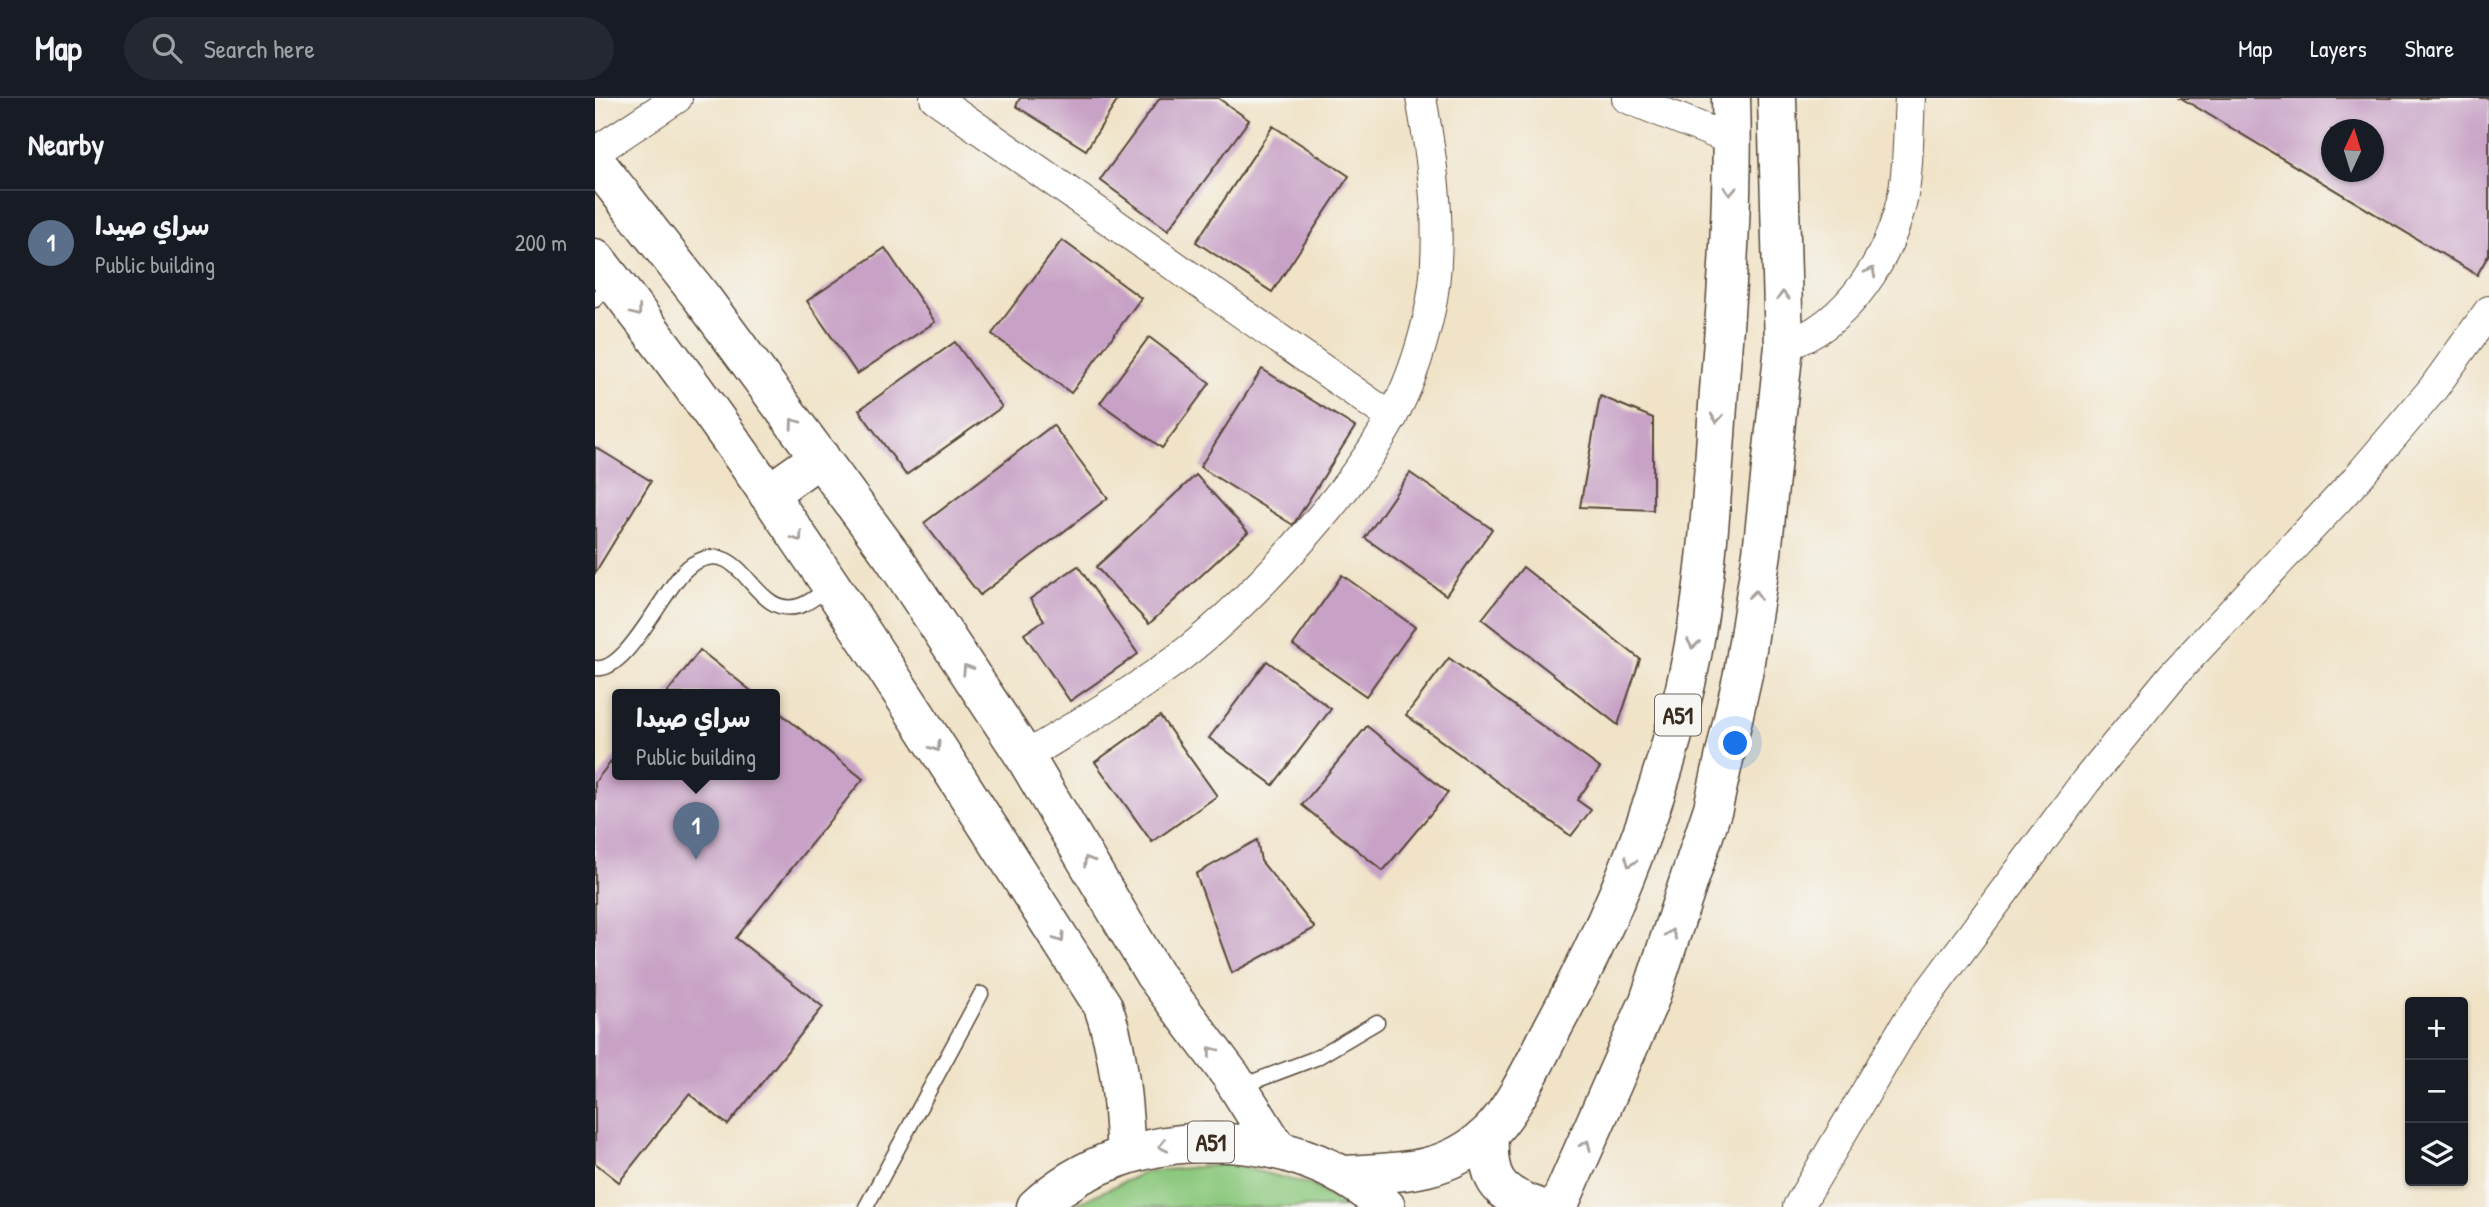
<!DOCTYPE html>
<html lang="en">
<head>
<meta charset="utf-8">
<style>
  :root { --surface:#171b24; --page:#242831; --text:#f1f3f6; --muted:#9ea1a6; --line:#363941; --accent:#0f766e }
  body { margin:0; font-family:"Patrick Hand","Playpen Sans Arabic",sans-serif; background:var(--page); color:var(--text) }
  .controls { position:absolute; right:21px; bottom:21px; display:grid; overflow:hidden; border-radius:7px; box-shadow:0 2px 5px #0004 }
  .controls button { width:63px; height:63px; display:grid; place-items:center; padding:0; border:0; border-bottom:2px solid var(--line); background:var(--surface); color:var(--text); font:35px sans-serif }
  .compass { position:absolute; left:1726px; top:21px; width:63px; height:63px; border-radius:50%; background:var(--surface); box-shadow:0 2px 5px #0004; rotate:4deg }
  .you { position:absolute; left:1141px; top:646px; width:24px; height:24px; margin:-18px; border:5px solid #fff; border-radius:50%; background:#1a73e8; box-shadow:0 0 0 10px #1a73e833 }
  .badge { display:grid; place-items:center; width:46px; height:46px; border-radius:50%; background:var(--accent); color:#fff; font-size:23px; font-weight:700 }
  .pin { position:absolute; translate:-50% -58px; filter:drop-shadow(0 2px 4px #0008) }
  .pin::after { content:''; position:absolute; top:37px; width:24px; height:21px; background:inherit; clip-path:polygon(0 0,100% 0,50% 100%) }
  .popup { position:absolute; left:17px; top:591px; width:168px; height:91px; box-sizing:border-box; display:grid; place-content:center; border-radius:7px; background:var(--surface); filter:drop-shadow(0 2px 5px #0005); font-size:23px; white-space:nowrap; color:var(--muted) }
  .popup b { font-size:26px; color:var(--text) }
  .popup::after { content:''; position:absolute; left:50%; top:100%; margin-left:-14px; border:14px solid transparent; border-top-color:var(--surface) }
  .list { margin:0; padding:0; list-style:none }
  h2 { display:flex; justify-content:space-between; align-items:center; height:91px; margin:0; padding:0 28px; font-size:30px }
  h2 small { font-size:23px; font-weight:400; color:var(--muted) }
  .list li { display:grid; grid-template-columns:46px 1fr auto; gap:21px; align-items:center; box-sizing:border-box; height:105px; padding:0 28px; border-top:2px solid var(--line) }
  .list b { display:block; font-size:26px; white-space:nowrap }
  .list p { margin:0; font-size:23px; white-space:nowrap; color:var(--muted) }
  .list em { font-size:23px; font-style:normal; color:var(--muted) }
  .icon { flex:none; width:38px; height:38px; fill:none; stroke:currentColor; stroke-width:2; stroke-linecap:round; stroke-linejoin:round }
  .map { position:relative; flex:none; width:1894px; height:1109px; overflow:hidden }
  header { display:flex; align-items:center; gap:42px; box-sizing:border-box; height:98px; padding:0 35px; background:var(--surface); border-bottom:2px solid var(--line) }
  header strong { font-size:33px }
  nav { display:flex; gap:38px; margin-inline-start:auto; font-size:24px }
  .search { width:490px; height:63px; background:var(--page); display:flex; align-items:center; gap:18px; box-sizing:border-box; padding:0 24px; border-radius:38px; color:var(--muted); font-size:26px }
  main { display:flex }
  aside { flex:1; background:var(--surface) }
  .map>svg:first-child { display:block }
  .green { fill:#8dc97f; stroke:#647a4e; stroke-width:2 }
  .building { fill:#c8a2c6; fill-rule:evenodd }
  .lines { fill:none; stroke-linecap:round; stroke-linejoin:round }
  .lane-casing { stroke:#564638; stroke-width:17 }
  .street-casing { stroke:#564638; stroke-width:32 }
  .primary-casing { stroke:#564638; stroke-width:41 }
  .highway-casing { stroke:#564638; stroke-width:41 }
  .lane { stroke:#fff; stroke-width:14 }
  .street { stroke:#fff; stroke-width:30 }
  .primary { stroke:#fff; stroke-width:38 }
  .highway { stroke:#fff; stroke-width:38 }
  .oneway { stroke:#a79f9a }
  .labels { text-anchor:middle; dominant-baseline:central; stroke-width:5; stroke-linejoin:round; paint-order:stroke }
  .shield { fill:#f6f6f2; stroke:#73675e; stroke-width:2 }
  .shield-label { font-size:24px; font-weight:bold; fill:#3b2a1e }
</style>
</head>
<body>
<header>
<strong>Map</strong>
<div class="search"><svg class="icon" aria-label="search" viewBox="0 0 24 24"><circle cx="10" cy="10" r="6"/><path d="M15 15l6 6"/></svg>Search here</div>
<nav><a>Map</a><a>Layers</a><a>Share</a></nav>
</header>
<main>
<aside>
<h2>Nearby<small></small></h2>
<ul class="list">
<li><span class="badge" style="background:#5c6f8a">1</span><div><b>سراي صيدا</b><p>Public building</p></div><em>200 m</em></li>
</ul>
</aside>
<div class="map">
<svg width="1894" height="1109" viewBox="0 0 1894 1109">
  <rect width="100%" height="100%" fill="#f6f6f2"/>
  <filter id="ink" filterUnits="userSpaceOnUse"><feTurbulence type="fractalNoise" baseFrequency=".0143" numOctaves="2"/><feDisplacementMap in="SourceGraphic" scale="14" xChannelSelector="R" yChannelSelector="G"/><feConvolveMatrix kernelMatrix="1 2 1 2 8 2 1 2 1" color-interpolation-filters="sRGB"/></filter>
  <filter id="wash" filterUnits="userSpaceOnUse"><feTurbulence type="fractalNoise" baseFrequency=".00686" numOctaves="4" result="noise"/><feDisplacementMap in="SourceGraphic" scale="28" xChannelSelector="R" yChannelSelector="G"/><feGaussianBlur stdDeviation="1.57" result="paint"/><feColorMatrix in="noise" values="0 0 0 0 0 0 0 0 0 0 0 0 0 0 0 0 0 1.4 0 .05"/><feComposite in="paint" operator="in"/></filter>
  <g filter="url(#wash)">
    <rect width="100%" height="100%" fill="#f0e3c8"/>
    <path class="green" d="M634 1066 717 1087 749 1109H475L550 1074Z"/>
    <g id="blocks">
      <g class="building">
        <path d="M425 0H524L491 52 421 8Z"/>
        <path d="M565 0H623L654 22 573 132 505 82Z"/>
        <path d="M1586 0H1894V156L1882 177ZM1736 32H1778V74H1736Z"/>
        <path d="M678 28 754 78 677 194 601 144Z"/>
        <path d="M467 142 546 200 476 295 397 236Z"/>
        <path d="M290 150 340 224 262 276 212 203Z"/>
        <path d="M554 239 615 285 567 350 505 305Z"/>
        <path d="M360 244 407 309 311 377 264 312Z"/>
        <path d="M667 271 760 329 698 427 605 369Z"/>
        <path d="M1005 298 1058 320V412L985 409Z"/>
        <path d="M458 327 513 400 385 497 329 425Z"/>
        <path d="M0 349 56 383 0 475Z"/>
        <path d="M815 375 897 431 851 497 770 440Z"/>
        <path d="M601 377 653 434 554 526 501 469Z"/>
        <path d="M483 468 543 556 475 603 429 536 449 522 435 501Z"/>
        <path d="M928 469 1045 561 1023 627 887 521Z"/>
        <path d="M747 477 820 529 771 598 698 547Z"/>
        <path d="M105 552 160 596H71Z"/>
        <path d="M854 560 1005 670 982 702 996 712 976 738 811 617Z"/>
        <path d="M672 563 736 611 678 687 614 640Z"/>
        <path d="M180 611 268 681 141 840 228 909 133 1027 94 996 24 1084 0 1065V684L22 656V676H180Z"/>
        <path d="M565 618 622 698 557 744 500 664Z"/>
        <path d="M772 628 853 695 788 773 707 707Z"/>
        <path d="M662 742 666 763 720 830 637 875 601 776Z"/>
      </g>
    </g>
  </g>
  <g filter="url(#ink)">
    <use href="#blocks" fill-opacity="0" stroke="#564638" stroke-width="2"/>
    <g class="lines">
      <g class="lane-casing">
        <g id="lane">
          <path d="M0 202 16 183"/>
          <path d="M0 570C33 576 71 484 96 467 149 433 156 522 204 508 215 505 227 494 236 488"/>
          <path d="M644 989 721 960 782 924"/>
          <path d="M271 1109 386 896"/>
        </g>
      </g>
      <g class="street-casing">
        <g id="street">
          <path d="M340 0 797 320"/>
          <path d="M1032 0 1137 42"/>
          <path d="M0 54 82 0"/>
          <path d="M1189 248C1254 227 1297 157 1309 92 1314 62 1313 30 1315 0"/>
          <path d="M430 659C483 626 537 595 586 558 654 505 755 396 796 321 813 290 825 255 833 221 850 151 839 70 826 0"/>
          <path d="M1203 1109 1313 923 1491 683 1577 578 1758 385 1837 292 1894 213"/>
        </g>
      </g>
      <g class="primary-casing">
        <g id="primary">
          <path d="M0 63 107 200 298 459 430 659 559 876 636 978 682 1051"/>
          <path d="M0 160C187 397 345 655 508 908 525 957 528 1005 531 1057"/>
          <path d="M173 396 225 359"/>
        </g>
      </g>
      <g class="highway-casing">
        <g id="highway">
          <path d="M894 1037C892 1079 900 1095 942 1109"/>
          <path d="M746 1077C800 1074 849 1077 892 1037 919 1013 945 953 963 920 1019 817 1064 704 1090 590 1113 492 1117 392 1124 293 1132 196 1139 97 1136 0"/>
          <path d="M441 1109C533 1023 699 1023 791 1109"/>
          <path d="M963 1109 1054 903 1118 710 1148 576 1167 455 1189 248 1182 0"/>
        </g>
      </g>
      <use href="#lane" class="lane"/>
      <use href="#street" class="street"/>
      <use href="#primary" class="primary"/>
      <use href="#highway" class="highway"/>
    </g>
    <defs><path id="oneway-chevron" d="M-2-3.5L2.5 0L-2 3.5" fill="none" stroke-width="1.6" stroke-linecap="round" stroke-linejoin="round" transform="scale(1.75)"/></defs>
    <g class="oneway">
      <use href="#oneway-chevron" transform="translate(1135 93) rotate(93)"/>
      <use href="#oneway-chevron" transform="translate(1276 174) rotate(-62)"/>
      <use href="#oneway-chevron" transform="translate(1188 198) rotate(-92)"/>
      <use href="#oneway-chevron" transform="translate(42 214) rotate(52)"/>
      <use href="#oneway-chevron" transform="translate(1122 320) rotate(94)"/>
      <use href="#oneway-chevron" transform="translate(199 325) rotate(-126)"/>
      <use href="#oneway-chevron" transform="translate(203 439) rotate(55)"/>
      <use href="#oneway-chevron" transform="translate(1160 497) rotate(-81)"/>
      <use href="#oneway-chevron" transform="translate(1098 546) rotate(100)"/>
      <use href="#oneway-chevron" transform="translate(372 571) rotate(-123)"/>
      <use href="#oneway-chevron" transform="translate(341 649) rotate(57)"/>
      <use href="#oneway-chevron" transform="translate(493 763) rotate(-121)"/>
      <use href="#oneway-chevron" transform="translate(1035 764) rotate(111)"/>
      <use href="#oneway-chevron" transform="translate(1076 836) rotate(-72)"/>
      <use href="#oneway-chevron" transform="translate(465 840) rotate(57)"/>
      <use href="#oneway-chevron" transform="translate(617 953) rotate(-128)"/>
      <use href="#oneway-chevron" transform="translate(991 1047) rotate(-66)"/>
      <use href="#oneway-chevron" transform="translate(568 1048) rotate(167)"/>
    </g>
  </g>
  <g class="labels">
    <g class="shield">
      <rect x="1060" y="596.5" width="46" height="41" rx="5"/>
      <rect x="593" y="1023.5" width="46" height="41" rx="5"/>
    </g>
    <g class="shield-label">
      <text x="1083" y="617">A51</text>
      <text x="616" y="1044">A51</text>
    </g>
  </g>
</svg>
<div class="controls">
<button>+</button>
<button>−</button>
<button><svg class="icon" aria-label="layers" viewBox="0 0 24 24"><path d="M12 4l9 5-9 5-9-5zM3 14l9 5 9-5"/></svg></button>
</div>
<svg class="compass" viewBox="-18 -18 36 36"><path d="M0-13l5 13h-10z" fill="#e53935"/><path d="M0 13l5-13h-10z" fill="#9ea1a6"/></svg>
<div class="you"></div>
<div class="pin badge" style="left:101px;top:762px;background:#5c6f8a">1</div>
<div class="popup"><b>سراي صيدا</b>Public building</div>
</div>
</main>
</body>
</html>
